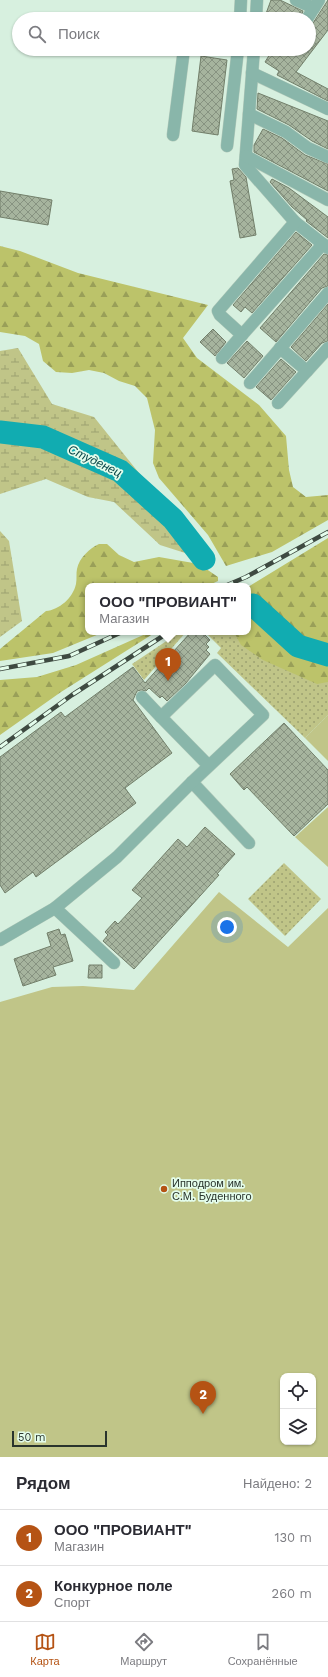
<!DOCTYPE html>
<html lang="ru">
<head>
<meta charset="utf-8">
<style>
  :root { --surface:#fff; --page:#f2f2f3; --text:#2b2b33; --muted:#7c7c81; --line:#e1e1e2; --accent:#b55314 }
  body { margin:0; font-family:"Work Sans",sans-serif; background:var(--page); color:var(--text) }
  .controls { position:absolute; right:12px; bottom:12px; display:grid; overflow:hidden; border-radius:8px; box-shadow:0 1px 3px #0004 }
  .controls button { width:36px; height:36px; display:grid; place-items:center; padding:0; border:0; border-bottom:1px solid var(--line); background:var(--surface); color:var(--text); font:20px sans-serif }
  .scale { position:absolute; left:12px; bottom:10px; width:95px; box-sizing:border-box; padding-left:4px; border:2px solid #2a342d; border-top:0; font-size:11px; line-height:14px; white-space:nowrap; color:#2a342d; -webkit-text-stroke:3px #e4fdec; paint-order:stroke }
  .you { position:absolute; left:227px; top:927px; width:14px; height:14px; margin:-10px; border:3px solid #fff; border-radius:50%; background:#1a73e8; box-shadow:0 0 0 6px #1a73e833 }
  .badge { display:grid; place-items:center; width:26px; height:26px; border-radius:50%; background:var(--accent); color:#fff; font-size:13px; font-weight:700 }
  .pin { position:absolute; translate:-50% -33px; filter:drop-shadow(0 1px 2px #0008) }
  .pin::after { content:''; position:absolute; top:21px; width:14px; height:12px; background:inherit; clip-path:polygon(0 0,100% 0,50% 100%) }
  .popup { position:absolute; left:85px; top:583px; width:166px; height:52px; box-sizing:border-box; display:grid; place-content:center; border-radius:8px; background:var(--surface); filter:drop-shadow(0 1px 3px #0005); font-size:13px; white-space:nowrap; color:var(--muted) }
  .popup b { font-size:15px; color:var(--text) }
  .popup::after { content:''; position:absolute; left:50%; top:100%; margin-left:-8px; border:8px solid transparent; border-top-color:var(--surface) }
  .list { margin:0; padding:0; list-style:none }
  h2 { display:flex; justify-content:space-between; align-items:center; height:52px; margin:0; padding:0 16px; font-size:17px }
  h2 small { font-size:13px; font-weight:400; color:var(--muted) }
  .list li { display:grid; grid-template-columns:26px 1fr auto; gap:12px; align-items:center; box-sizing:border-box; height:56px; padding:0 16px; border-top:1px solid var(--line) }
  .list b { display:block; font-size:15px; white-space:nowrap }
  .list p { margin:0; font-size:13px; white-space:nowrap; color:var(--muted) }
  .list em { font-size:13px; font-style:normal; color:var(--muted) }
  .icon { flex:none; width:22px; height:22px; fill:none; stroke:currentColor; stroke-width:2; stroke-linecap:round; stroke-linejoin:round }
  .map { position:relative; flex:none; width:328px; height:1457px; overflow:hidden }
  .search { position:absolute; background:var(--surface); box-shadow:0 1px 3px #0004; left:12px; right:12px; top:12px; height:44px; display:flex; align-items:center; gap:10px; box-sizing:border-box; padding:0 14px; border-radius:22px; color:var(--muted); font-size:15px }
  .sheet { height:164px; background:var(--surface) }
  nav { display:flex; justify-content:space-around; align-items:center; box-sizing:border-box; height:56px; border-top:1px solid var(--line); background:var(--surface); font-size:11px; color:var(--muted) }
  nav a { display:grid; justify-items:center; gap:2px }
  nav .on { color:var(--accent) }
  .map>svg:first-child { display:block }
  .grass { fill:url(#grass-dots) }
  .forest { fill:url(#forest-firs) }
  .wetland { fill:url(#wetland-marsh) }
  .garden { fill:#c0c588; fill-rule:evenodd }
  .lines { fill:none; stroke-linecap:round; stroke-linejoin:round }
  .river { stroke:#11acb1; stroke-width:23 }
  .building { fill:url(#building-cross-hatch); stroke:#727f6a }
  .minor-casing { stroke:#b4cabb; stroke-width:13 }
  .minor { stroke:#89b6aa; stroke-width:12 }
  .rail-casing { stroke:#3e4a41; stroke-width:4.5 }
  .rail { stroke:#e4fdec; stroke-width:3; stroke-dasharray:9; stroke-linecap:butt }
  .poi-dot { fill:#b55314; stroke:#e4fdec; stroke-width:1.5 }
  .labels { text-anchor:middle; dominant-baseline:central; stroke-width:3.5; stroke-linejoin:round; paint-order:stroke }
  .poi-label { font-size:11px; fill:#2a342d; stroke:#e4fdec; text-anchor:start }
  .water-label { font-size:12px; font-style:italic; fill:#094648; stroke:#e4fdec }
</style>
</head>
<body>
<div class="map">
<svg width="328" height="1457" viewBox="0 0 328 1457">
  <defs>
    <pattern id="grass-dots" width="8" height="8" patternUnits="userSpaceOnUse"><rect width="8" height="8" fill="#c0c588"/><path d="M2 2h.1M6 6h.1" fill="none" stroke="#9ca170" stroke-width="1.8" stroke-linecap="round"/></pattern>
    <pattern id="forest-firs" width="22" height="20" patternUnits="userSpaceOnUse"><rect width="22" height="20" fill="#bcc36a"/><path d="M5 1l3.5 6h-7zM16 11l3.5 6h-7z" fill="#999f58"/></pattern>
    <pattern id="wetland-marsh" width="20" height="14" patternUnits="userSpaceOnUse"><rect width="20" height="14" fill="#c0c588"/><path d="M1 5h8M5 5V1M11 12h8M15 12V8" fill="none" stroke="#9ca170"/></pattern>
    <pattern id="building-cross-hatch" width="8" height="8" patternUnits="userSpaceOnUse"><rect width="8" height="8" fill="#a6b49e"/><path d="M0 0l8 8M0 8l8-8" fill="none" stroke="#879381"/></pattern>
  </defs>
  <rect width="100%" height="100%" fill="#d7f0df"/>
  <g class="grass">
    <path d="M180 632H186L144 680 132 664Z"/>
    <path d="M205 632H248L328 672V715L305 738 217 653 221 648Z"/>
    <path d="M284 863 321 899 285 936 248 899Z"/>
  </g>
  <g class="forest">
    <path d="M0 246 20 251 78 273 208 305 183 338 197 358 259 405 286 436 289 470 293 487 306 497 328 495V520L272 552 226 566 208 535 159 478 153 463 155 430 147 398 135 386 119 381 104 373 89 370 72 373 56 372 43 361 39 344 25 336 0 332Z"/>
    <path d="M328 538V682L317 684 263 660 241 645 234 632H248V587Z"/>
    <path d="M99 544H107L119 555 134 562 159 557 199 564 218 577V581L207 586H88V632H104L53 653 0 661V649L46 611C59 610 73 598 76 584 77 579 76 573 77 569 79 558 90 548 99 544Z"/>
    <path d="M150 632H156L61 692 0 735V680L37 677 76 665Z"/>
  </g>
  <g class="wetland">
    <path d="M18 348 52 404 94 417 143 478 188 521 204 559 160 545 114 502 88 497 46 479 0 494V351Z"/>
    <path d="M0 531 9 541 22 621 0 637Z"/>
  </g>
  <g class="garden">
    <path d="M328 715V761L305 738Z"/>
    <path d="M328 807V867L295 837Z"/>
    <path d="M219 892 288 947 328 908V1457H0V1002L52 987 83 986 134 990ZM283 1376H313V1442H283Z"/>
  </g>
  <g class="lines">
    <g class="river">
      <path d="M0 432 43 437 120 471 173 519 204 559"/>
      <path d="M253 605 298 646 328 655"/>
    </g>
  </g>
  <g class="building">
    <path d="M271 0H280L303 11 300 19H264Z"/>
    <path d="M328 0V30L296 72 328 89V101L277 75 279 71 265 62 273 49H309V26L313 23Z"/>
    <path d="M201 56 227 60 218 135 192 131Z"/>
    <path d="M258 93 328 121V149L312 141 289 125 257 109Z"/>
    <path d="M263 129 282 138 305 155 328 164V191L254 152V145Z"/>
    <path d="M238 168 246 177 256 235 240 238 230 181 234 180 232 169Z"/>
    <path d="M272 179 289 188 328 217V238L306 221 307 220 292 207 270 182Z"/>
    <path d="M0 191 52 200 48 225 0 217Z"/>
    <path d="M296 232 312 245 252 313 245 307 241 312 233 305Z"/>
    <path d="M324 254 328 255V286L322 288 276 342 260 328Z"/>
    <path d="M328 304V341L322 343 306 361 291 347Z"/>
    <path d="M213 329 226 342 215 356 200 342Z"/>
    <path d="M247 341 263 356 244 378 227 363Z"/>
    <path d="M281 359 296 372 271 400 256 387Z"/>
    <path d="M191 632H202L210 640 206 644 209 647 206 650 210 654 186 683 167 701 162 696 160 698 149 688 146 691 141 690 137 691 133 700 172 753 125 788 136 803 36 877 33 872 5 893 0 885V757L61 712 65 717 133 667 145 683Z"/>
    <path d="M284 723 328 770V804L294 836 247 787 244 790 230 774Z"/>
    <path d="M205 827 235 854 217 874 219 875 134 969 103 941 108 935 105 932 115 921 118 924 142 898 132 890 178 839 187 847Z"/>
    <path d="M59 929 61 935 65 934 73 961 53 967 56 975 23 986 14 959 51 946 47 933Z"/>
    <path d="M89 965H102V978H88Z"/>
  </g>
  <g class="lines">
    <g class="minor-casing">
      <g id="minor">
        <path d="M296 0 314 8"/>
        <path d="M240 19 241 0"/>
        <path d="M256 19 257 0"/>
        <path d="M307 19 319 0"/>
        <path d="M254 49 245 165 295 222 328 248"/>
        <path d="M252 73 328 109"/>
        <path d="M249 114 286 132 308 148 328 157"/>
        <path d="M173 135 184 49"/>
        <path d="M227 146 238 49"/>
        <path d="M246 156 328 200"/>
        <path d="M295 222 218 311 220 315 242 335 323 244"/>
        <path d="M280 348 307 371"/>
        <path d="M222 358 242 335"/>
        <path d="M250 383 328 293"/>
        <path d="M278 403 328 348"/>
        <path d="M142 697 161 717"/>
        <path d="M192 782 249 843"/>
        <path d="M55 908 114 963"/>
        <path d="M0 940 55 908 117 857 192 782 263 715 215 665 161 717 209 766"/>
      </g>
    </g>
    <use href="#minor" class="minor"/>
    <g class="rail-casing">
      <g id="rail">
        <path d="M225 586 246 577 328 532"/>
        <path d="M0 669 69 656 122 632"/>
        <path d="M0 747 72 695 169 632"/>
      </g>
    </g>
    <use href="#rail" class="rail"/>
  </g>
  <circle class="poi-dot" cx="164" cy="1189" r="4"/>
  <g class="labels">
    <g class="poi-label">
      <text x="172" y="1183">Ипподром им.<tspan x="172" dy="13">С.М. Буденного</tspan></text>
    </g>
    <g class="water-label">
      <text transform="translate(95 461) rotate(26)">Студенец</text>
    </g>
  </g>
</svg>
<div class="controls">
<button><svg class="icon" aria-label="locate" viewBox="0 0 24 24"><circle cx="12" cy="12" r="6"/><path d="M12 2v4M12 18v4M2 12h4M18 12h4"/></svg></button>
<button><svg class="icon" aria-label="layers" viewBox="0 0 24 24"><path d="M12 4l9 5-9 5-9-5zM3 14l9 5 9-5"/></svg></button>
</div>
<div class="scale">50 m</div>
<div class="you"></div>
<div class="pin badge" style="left:168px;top:681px">1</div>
<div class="popup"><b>ООО &quot;ПРОВИАНТ&quot;</b>Магазин</div>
<div class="pin badge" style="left:203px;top:1414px">2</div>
<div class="search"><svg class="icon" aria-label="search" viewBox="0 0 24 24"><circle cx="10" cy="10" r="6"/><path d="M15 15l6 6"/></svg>Поиск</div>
</div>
<section class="sheet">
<h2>Рядом<small>Найдено: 2</small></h2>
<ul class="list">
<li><span class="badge">1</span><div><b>ООО &quot;ПРОВИАНТ&quot;</b><p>Магазин</p></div><em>130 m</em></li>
<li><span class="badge">2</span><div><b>Конкурное поле</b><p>Спорт</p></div><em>260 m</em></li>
</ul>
</section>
<nav>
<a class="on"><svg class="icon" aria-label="map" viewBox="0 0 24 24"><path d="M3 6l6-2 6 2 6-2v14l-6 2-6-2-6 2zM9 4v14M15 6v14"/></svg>Карта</a>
<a><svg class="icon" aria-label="directions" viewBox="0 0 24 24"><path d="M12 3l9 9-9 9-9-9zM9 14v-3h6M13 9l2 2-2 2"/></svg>Маршрут</a>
<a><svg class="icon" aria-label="saved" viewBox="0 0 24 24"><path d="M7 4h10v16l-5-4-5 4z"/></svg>Сохранённые</a>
</nav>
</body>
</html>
